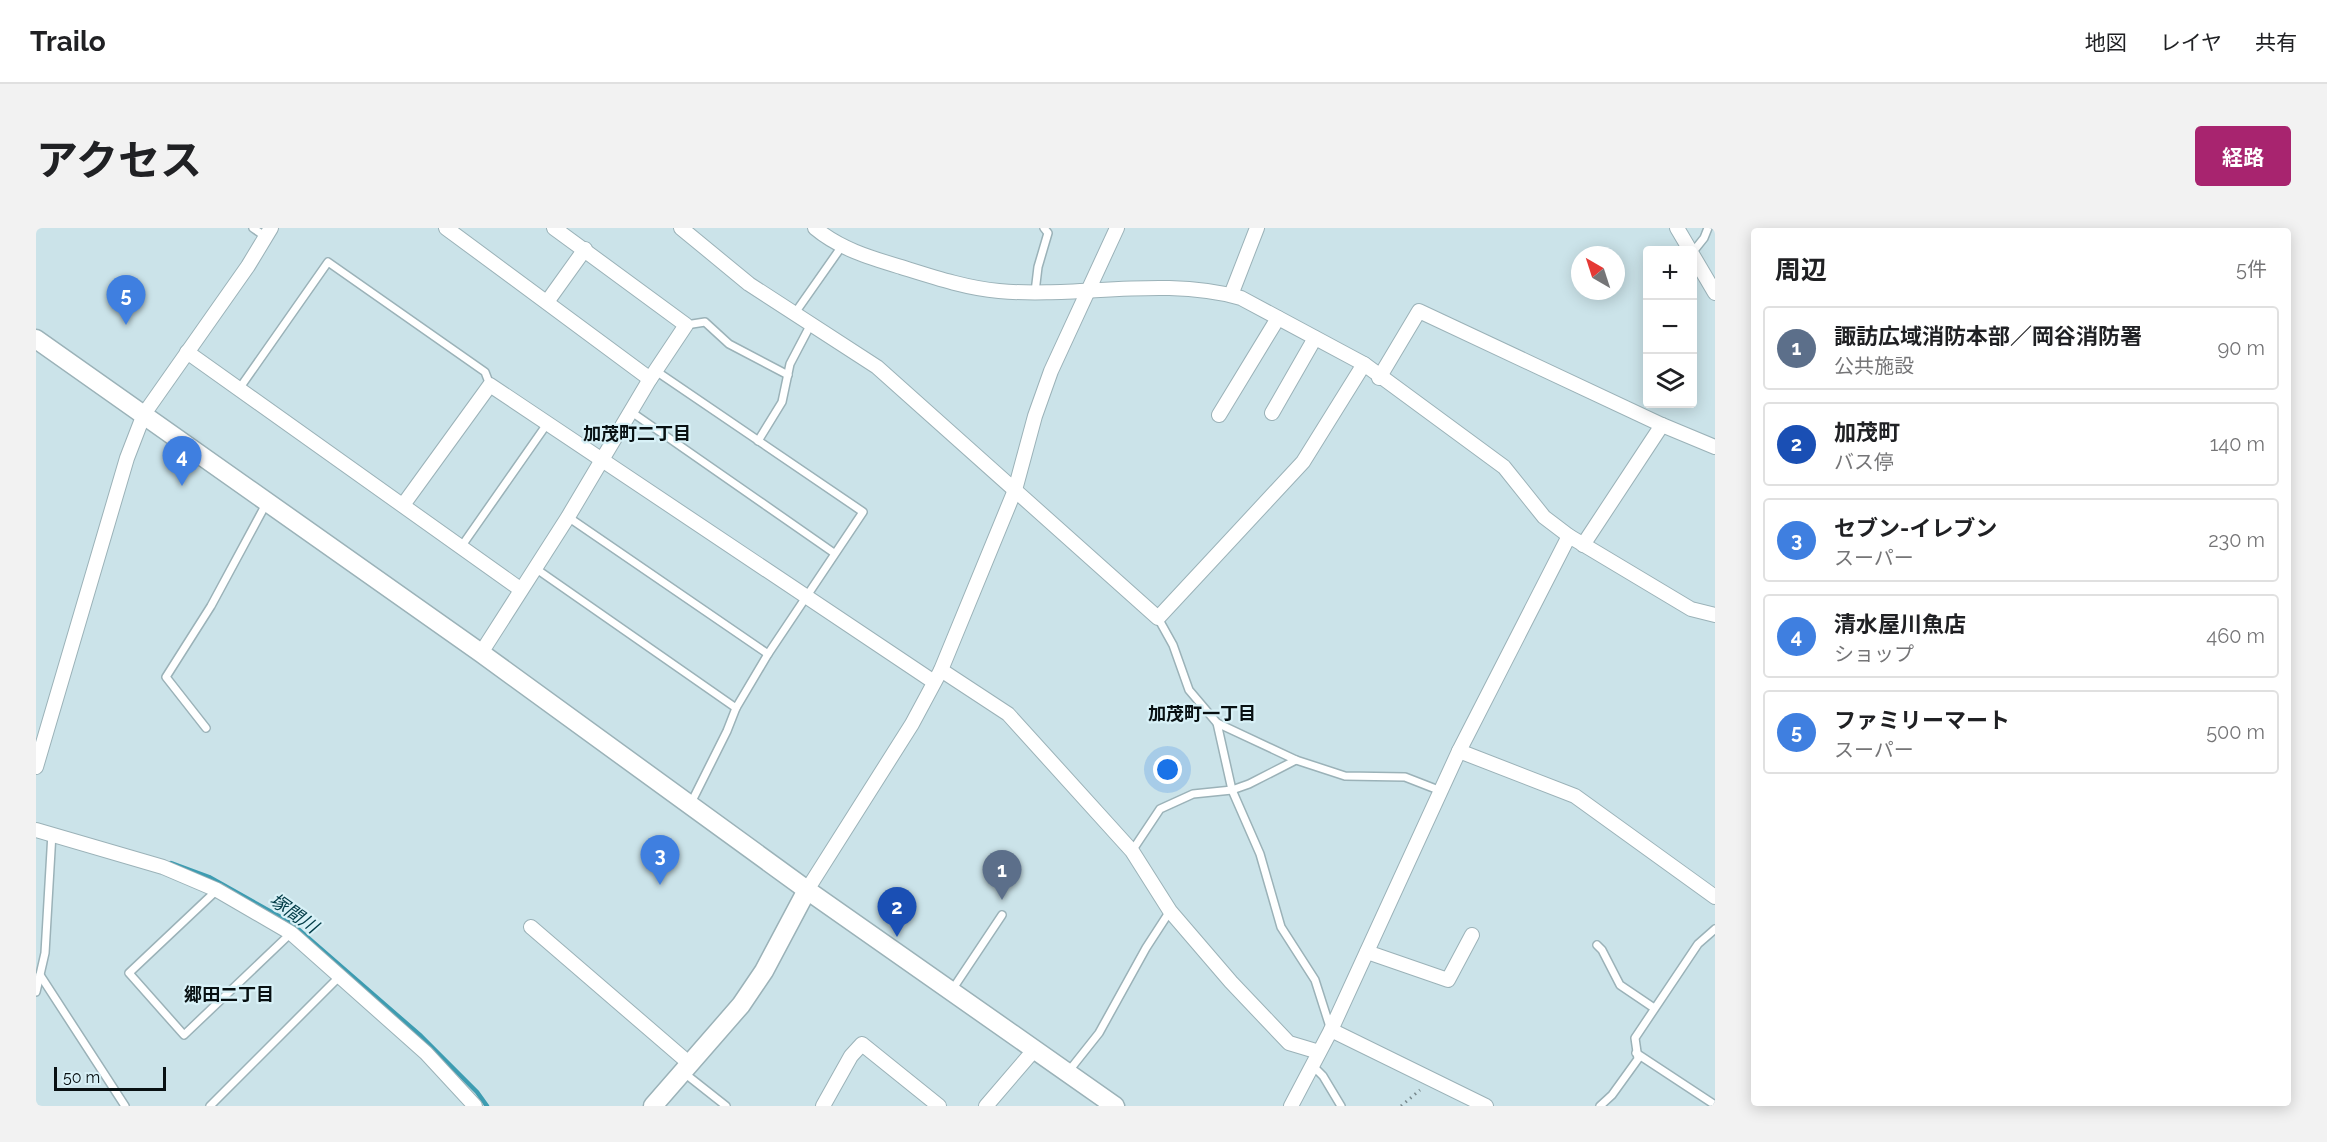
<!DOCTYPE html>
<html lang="ja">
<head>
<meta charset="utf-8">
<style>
  :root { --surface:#fff; --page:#f2f2f2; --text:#202124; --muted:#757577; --line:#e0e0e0; --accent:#a8246f }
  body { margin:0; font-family:Raleway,"Noto Sans JP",sans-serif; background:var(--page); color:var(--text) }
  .controls { position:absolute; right:18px; top:18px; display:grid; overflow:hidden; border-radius:6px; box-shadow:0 3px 15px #0003 }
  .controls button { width:54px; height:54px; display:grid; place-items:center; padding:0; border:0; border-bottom:2px solid var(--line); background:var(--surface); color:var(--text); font:30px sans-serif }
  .compass { position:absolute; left:1535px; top:18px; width:54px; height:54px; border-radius:50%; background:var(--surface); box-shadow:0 3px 15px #0003; rotate:321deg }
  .scale { position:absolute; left:18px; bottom:15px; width:112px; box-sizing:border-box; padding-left:6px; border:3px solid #081012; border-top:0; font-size:16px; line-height:21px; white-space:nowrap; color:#081012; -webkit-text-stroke:4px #d8f1f7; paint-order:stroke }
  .you { position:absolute; left:1132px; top:542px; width:21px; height:21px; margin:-15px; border:4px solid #fff; border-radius:50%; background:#1a73e8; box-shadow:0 0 0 9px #1a73e833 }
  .badge { display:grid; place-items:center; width:39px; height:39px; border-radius:50%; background:var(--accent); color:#fff; font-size:20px; font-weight:700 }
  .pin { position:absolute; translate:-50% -50px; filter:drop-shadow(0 2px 3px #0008) }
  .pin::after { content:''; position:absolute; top:32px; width:21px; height:18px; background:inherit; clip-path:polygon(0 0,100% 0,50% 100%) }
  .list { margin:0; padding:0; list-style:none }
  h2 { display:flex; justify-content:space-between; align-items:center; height:78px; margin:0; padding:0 24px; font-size:26px }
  h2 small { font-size:20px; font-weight:400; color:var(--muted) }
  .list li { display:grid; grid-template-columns:39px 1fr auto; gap:18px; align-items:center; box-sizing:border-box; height:84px; margin:0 12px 12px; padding:0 12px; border:2px solid var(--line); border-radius:6px }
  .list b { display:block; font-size:22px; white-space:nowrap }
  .list p { margin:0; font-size:20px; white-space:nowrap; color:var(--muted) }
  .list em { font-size:20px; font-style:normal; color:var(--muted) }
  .icon { flex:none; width:33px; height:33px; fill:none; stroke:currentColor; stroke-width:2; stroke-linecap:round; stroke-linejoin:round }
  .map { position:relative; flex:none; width:1679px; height:878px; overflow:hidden; border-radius:6px }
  header { display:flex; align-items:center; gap:36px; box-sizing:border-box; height:84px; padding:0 30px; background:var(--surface); border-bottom:2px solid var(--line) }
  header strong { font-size:28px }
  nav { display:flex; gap:33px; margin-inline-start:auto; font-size:21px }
  .intro { display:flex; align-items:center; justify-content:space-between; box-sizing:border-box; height:144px; padding:0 36px }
  h1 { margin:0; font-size:42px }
  .button { padding:15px 27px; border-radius:6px; background:var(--accent); color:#fff; font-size:21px; font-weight:700 }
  main { display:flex; gap:36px; padding:0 36px }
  aside { flex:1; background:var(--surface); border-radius:6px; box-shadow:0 3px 15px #0003 }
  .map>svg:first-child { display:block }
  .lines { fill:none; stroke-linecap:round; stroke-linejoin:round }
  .stream { stroke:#3d9cb1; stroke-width:4.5 }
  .lane-casing { stroke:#9bb2b8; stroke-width:10 }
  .street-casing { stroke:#9bb2b8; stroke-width:16 }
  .secondary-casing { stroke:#9bb2b8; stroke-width:21 }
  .path { stroke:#77888c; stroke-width:3; stroke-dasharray:1.5 4.5; stroke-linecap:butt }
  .lane { stroke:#fff; stroke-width:7 }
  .street { stroke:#fff; stroke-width:14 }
  .secondary { stroke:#fff; stroke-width:18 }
  .labels { text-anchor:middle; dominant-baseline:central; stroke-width:4.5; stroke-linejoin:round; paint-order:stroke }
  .neighbourhood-label { font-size:18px; font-weight:bold; fill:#081012; stroke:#d8f1f7 }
  .water-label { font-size:18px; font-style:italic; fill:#003b46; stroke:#d8f1f7 }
</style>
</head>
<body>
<header>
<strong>Trailo</strong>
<nav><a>地図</a><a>レイヤ</a><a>共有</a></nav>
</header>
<div class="intro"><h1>アクセス</h1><a class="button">経路</a></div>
<main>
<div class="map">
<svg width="1679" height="878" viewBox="0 0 1679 878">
  <rect width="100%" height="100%" fill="#cbe3e9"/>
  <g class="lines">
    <path class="stream" d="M135 635 173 649 255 695 385 808 441 864 451 878"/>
    <g class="lane-casing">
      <g id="lane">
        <path d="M217 0 230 9"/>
        <path d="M1656 25 1668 10 1672 0"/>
        <path d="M999 64 1002 39 1012 5 1008 0"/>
        <path d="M759 85 806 18"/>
        <path d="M650 97 669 94 693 116 752 147"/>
        <path d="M620 143 827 284 732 426 700 480 691 503 655 575"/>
        <path d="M203 161 292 34 449 144 454 157"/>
        <path d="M594 183 798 325"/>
        <path d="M722 213 746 174 754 136 775 96"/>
        <path d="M532 289 732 426"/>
        <path d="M425 319 511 196"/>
        <path d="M499 340 700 480"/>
        <path d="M1122 390 1137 417 1153 462 1181 495 1196 562 1224 626 1245 699 1279 752 1294 799"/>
        <path d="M1181 495 1260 532"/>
        <path d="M170 500 130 449 175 378 230 276"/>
        <path d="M1096 623 1124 581 1157 566 1196 562 1213 556 1260 532 1309 548 1369 549 1405 563"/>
        <path d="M181 662 93 745 148 807 255 705"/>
        <path d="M1561 717 1566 722 1584 757 1618 780"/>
        <path d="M4 747 89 878"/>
        <path d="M916 762 966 687"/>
        <path d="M0 764 9 725 16 605"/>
        <path d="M1600 825 1679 877"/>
        <path d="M1275 836 1287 848 1305 878"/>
        <path d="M647 844 690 878"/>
        <path d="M1032 844 1063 805 1110 720 1134 683"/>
        <path d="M174 878 303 749"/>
        <path d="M1564 878 1576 867 1602 831 1599 810 1662 716 1679 701"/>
      </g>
    </g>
    <g class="street-casing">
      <g id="street">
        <path d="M410 0 614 151"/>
        <path d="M645 0 713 56 841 139 1122 390 1267 234 1328 136"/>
        <path d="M779 0C804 21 835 30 865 39 897 49 930 60 963 63 1042 70 1128 48 1205 70L1328 136 1468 239 1508 289 1533 308 1655 381 1679 387"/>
        <path d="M1641 0 1654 22"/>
        <path d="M1656 26 1679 65"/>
        <path d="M1195 67 1221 0"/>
        <path d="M511 74 549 21"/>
        <path d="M151 124 484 361"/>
        <path d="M1343 150 1383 83 1626 197 1679 219"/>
        <path d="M1236 185 1279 110"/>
        <path d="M1183 187 1242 90"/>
        <path d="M367 277 454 157 898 454"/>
        <path d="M1547 317 1626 197"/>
        <path d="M445 425 532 289 614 151 650 97 518 0"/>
        <path d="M905 442 972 486 1096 623 1134 683 1195 754 1253 815 1283 824"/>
        <path d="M1423 523 1539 568 1679 669"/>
        <path d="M0 539 91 230 108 186 212 38 235 0"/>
        <path d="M0 602 127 639 181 662 255 705 390 825 439 878"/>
        <path d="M771 662 876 496 905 442 979 262 999 188 1015 143 1081 0"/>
        <path d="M495 699 654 836"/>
        <path d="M1331 724 1412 752 1436 707"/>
        <path d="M1295 802 1450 878"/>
        <path d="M787 878 815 828 826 816 903 878"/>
        <path d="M950 878 999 821"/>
        <path d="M1255 878 1295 802 1423 523 1533 308"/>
      </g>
    </g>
    <g class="secondary-casing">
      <g id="secondary">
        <path d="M0 111 445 425 771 662 1079 878"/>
        <path d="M617 878 705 777 728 743 771 662"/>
      </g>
    </g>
    <path class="path" d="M1365 878 1384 862"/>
    <use href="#lane" class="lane"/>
    <use href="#street" class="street"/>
    <use href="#secondary" class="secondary"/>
  </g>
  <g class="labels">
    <g class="neighbourhood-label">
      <text x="601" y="205">加茂町二丁目</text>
      <text x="1166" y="485">加茂町一丁目</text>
      <text x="193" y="766">郷田二丁目</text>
    </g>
    <g class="water-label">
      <text transform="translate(258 685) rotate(35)">塚間川</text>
    </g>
  </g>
</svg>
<div class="controls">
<button>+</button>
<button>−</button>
<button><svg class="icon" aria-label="layers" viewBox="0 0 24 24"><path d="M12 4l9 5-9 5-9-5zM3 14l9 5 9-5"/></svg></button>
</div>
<svg class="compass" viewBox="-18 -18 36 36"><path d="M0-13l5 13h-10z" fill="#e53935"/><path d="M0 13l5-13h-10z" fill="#757577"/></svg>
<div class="scale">50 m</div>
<div class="you"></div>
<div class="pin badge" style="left:966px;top:672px;background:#5c6f8a">1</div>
<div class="pin badge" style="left:861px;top:709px;background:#1a4fb4">2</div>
<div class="pin badge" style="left:624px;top:657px;background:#3f7fe0">3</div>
<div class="pin badge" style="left:146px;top:258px;background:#3f7fe0">4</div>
<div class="pin badge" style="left:90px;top:97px;background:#3f7fe0">5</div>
</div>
<aside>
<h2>周辺<small>5件</small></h2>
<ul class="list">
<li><span class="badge" style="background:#5c6f8a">1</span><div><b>諏訪広域消防本部／岡谷消防署</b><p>公共施設</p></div><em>90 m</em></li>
<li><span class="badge" style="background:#1a4fb4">2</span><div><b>加茂町</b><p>バス停</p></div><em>140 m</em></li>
<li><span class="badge" style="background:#3f7fe0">3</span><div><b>セブン-イレブン</b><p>スーパー</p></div><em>230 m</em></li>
<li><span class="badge" style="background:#3f7fe0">4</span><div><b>清水屋川魚店</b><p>ショップ</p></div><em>460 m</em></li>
<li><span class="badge" style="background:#3f7fe0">5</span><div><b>ファミリーマート</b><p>スーパー</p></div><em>500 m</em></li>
</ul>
</aside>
</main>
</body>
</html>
